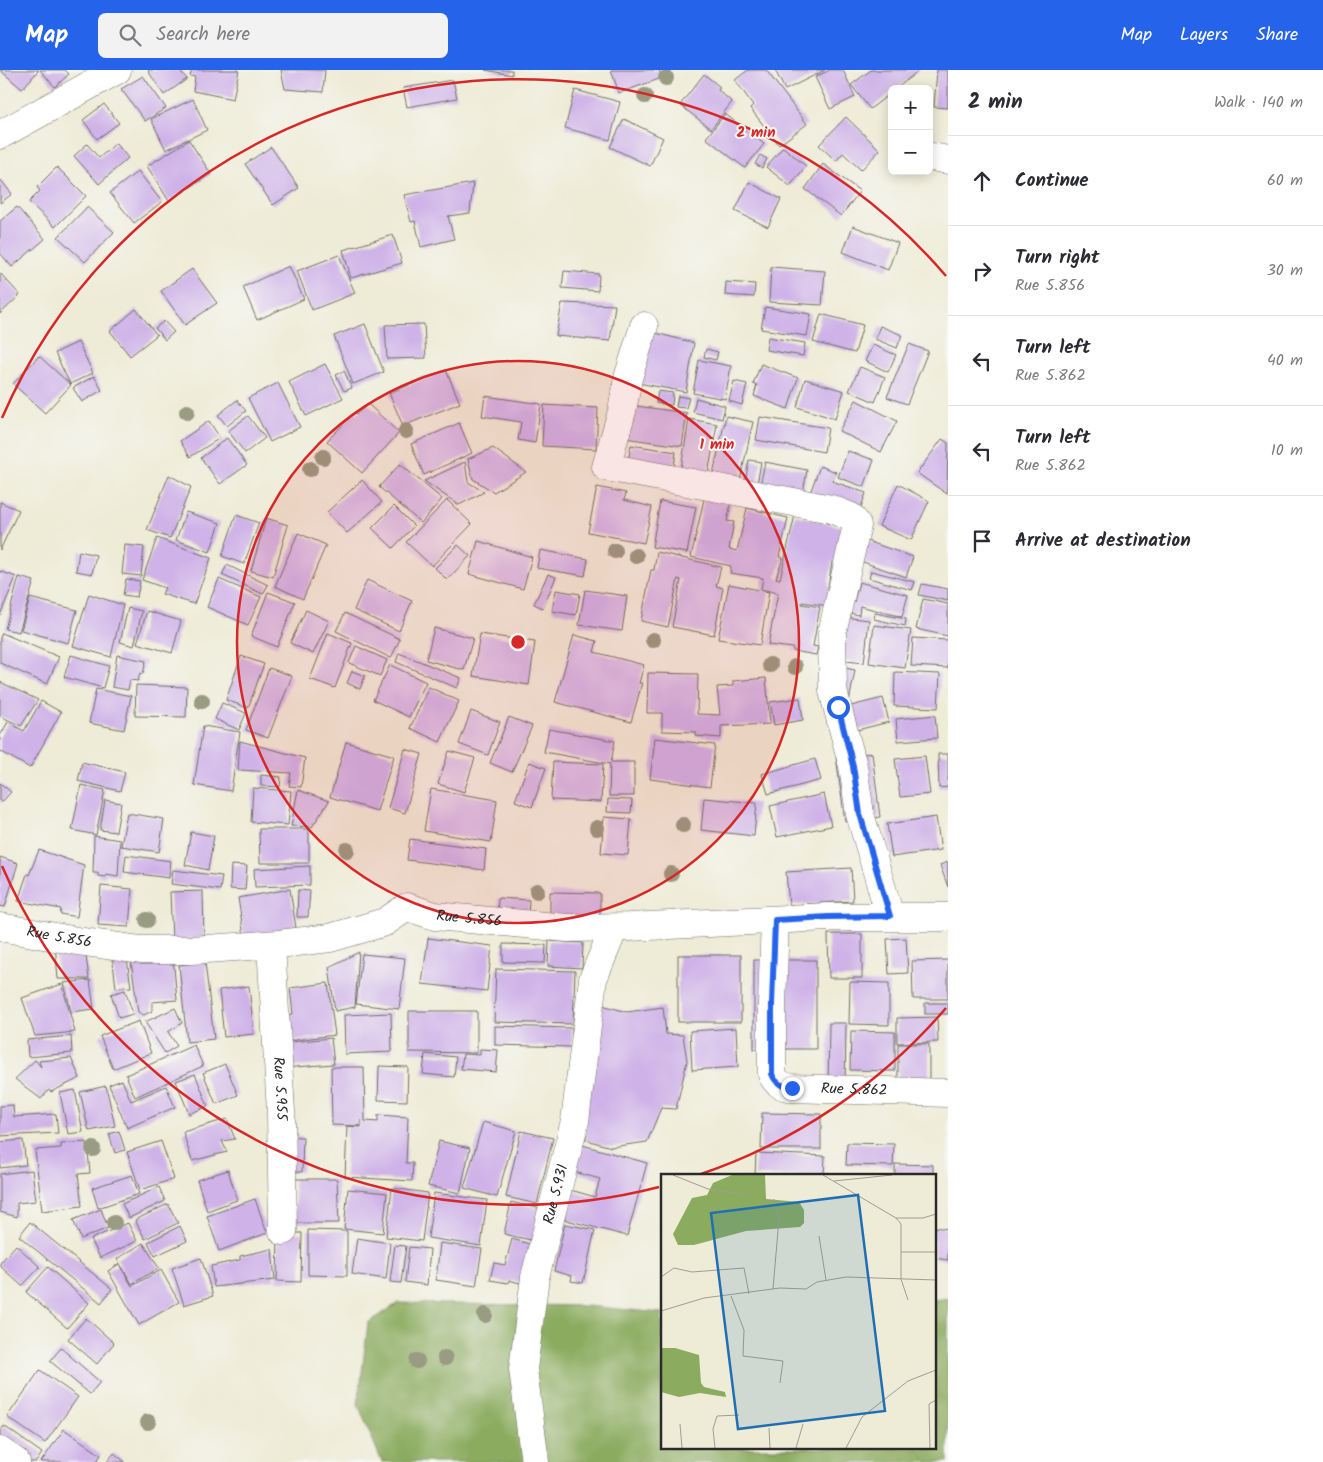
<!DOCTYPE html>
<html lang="en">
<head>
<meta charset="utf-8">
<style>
  :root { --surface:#fff; --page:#f2f2f3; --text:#2b2b33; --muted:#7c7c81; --line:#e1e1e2; --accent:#2563eb }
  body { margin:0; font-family:Kalam,sans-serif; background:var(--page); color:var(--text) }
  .controls { position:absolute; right:15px; top:15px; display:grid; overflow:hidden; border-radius:8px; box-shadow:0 2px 12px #0003 }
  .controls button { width:45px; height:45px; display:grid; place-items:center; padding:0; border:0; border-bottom:1px solid var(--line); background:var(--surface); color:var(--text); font:25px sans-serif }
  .stop { position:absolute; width:15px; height:15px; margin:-11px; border:4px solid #2563eb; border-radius:50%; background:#fff }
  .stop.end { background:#2563eb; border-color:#fff; box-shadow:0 1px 5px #0008 }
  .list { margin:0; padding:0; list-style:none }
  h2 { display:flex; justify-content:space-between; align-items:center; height:65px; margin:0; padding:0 20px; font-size:21px }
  h2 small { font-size:16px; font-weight:400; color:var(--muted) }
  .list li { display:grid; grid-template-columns:32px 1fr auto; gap:15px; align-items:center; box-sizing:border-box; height:90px; padding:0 20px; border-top:1px solid var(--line) }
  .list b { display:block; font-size:19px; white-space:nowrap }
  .list p { margin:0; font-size:16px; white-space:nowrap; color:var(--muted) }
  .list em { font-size:16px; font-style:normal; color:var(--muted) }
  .icon { flex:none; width:28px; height:28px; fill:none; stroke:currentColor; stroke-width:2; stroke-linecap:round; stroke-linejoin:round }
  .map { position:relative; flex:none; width:948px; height:1392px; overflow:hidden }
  header { display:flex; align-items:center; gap:30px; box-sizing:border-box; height:70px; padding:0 25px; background:var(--accent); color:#fff }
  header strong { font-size:24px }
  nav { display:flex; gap:28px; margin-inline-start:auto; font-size:18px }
  .search { width:350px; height:45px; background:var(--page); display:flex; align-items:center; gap:12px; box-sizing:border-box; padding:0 18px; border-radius:8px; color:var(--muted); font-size:19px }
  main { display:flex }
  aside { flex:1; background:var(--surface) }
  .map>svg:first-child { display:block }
  .forest { fill:#8bab5e; stroke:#5b6b44 }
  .building { fill:#cfb3e8 }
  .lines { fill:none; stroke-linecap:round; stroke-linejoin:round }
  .minor-casing { stroke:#6f6e67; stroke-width:29 }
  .minor { stroke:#fff; stroke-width:28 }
  .tree { fill:#999b82 }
  .route { stroke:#2563eb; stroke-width:6 }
  .ring { fill:none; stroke:#d62828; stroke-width:2.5 }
  .labels { text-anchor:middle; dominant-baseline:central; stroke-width:4; stroke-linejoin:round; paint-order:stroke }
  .street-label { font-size:15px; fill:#2b2b2b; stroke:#f6f6f2 }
  .inset-road { fill:none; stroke:#a09e92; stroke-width:1 }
  .view { fill:#1f6fb2; fill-opacity:0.15; stroke:#1f6fb2; stroke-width:2.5 }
  .inset-edge { fill:none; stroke:#2b2b2b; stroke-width:2.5 }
  .centre { fill:#d62828; stroke:#f6f6f2; stroke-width:2.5 }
  .ring-label { font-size:15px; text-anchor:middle; font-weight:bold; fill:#d62828; stroke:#f6f6f2; stroke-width:4; stroke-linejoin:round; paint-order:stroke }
</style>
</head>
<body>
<header>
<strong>Map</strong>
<div class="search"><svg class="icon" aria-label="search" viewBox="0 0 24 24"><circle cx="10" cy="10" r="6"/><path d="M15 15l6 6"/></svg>Search here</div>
<nav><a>Map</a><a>Layers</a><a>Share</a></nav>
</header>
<main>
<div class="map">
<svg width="948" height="1392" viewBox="0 0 948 1392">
  <rect width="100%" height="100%" fill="#f6f6f2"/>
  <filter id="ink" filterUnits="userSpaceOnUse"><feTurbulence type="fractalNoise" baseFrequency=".02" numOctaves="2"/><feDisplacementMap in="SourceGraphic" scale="10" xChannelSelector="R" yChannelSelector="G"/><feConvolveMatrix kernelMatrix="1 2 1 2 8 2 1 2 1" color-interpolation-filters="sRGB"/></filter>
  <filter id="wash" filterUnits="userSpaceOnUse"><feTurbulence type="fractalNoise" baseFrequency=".0096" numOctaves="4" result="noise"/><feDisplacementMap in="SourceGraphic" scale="20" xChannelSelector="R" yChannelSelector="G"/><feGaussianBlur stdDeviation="1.12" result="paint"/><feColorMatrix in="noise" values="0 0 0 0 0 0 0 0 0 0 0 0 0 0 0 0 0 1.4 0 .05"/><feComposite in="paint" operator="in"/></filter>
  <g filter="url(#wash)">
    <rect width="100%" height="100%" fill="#eeebd6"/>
    <path class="forest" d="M948 1228V1392H382L358 1335 368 1253 398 1233 587 1236 662 1243V1378H934V1230Z"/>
    <g id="blocks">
      <g class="building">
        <path d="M0 0H39L22 19Z"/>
        <path d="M40 0H65L69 4 55 17Z"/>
        <path d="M149 0H179L187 9 164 25 148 1Z"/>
        <path d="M192 0H239L233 29 193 21 195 7 190 6Z"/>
        <path d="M281 0H325L323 22 285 19Z"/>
        <path d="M485 0H512V5Z"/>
        <path d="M611 0H659L662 8 619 23Z"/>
        <path d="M748 0H766L807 54 779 75 750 38 753 35 735 10Z"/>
        <path d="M775 0H825L785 20Z"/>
        <path d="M830 0H843L855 27 830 39 815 7Z"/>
        <path d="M871 0H919L896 19H892V22L870 39 851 15Z"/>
        <path d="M937 0H948V38L934 37Z"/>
        <path d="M704 4 720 17 718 20 732 32 711 59 680 35Z"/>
        <path d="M143 6 166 38 145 51 121 19Z"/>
        <path d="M453 10 457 28 407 37 403 18Z"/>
        <path d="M575 20 620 32 610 70 565 58Z"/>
        <path d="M193 29 207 60 166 80 151 49Z"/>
        <path d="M104 34 119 53 97 69 83 50Z"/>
        <path d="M725 44 764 74 745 98 706 68Z"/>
        <path d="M846 47 880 80 861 100 843 83 836 91 819 75Z"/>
        <path d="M624 49 663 68 650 96 610 77Z"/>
        <path d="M189 70 211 104 169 131 147 96Z"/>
        <path d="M116 73 128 88 99 114 74 86 87 74 99 88Z"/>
        <path d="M271 77 299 118 273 135 245 94Z"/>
        <path d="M783 77 806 96 790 116 766 97Z"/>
        <path d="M760 85 767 89 762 98 755 94Z"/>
        <path d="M823 94 860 121 841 146 805 119Z"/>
        <path d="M57 97 86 126 55 157 29 132 40 121 37 117Z"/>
        <path d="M138 101 162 132 134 153 110 123Z"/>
        <path d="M0 109 12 124 0 133Z"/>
        <path d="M749 112 781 129 768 157 735 141Z"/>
        <path d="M473 113 470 143 448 146 454 169 421 177 415 151 411 152 404 125Z"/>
        <path d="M17 137 45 169 12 197 0 183V151Z"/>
        <path d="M87 137 114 162 85 192 58 167Z"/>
        <path d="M853 156 898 173 888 200 843 182Z"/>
        <path d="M393 165 402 193 351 208 343 180Z"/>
        <path d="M339 185 355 223 312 240 297 201Z"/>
        <path d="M289 196 304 229 257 250 243 217Z"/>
        <path d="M771 197 825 201 822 235 769 232Z"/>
        <path d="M192 199 217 233 185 255 161 221Z"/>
        <path d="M564 201 599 204 598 221 562 218Z"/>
        <path d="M0 203 20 225 0 244Z"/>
        <path d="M726 212 755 214 754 227 725 225Z"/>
        <path d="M562 233 615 235 610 271 556 266Z"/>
        <path d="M765 237 811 244 807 266 761 259Z"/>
        <path d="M136 239 157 265 130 286 110 261Z"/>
        <path d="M821 244 863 255 855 283 813 272Z"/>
        <path d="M164 251 174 262 165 270 155 258Z"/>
        <path d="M365 254 384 302 353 314 334 266Z"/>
        <path d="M424 254 426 288 387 289 385 255Z"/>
        <path d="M880 256 902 265 897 278 875 269Z"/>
        <path d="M652 262 694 273 686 322 638 313Z"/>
        <path d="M768 267 805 273 803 286 766 280Z"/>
        <path d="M78 272 93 303 70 314 55 283Z"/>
        <path d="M909 274 928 281 907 334 887 327Z"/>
        <path d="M873 275 896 285 888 302 865 291Z"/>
        <path d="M706 279 718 282 716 290 704 287Z"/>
        <path d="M39 286 71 315 45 343 13 314Z"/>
        <path d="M699 290 731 296 725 329 693 323Z"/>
        <path d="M325 294 343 328 306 346 289 312Z"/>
        <path d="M761 294 798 308 788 339 754 326 757 315 753 314Z"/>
        <path d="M860 297 885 307 875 332 849 321Z"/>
        <path d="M446 300 460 333 403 356 389 323Z"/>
        <path d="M344 301 352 318 344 321 336 305Z"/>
        <path d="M94 306 102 320 82 332 73 318Z"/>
        <path d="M805 309 844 321 835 349 797 337Z"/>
        <path d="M734 311 747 314 742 335 729 331Z"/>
        <path d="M278 313 300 357 270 372 248 328Z"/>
        <path d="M658 321 673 323 672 335 656 333Z"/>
        <path d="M485 326 541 334 535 373 518 370 521 352 482 346Z"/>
        <path d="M678 326 689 328 686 338 676 337Z"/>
        <path d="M696 328 725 336 722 349 693 342Z"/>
        <path d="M237 330 246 341 227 356 218 345Z"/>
        <path d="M856 330 897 351 881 382 839 361Z"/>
        <path d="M368 334 399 363 362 403 327 371 355 342 357 344Z"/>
        <path d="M544 335 598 338 596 379 542 376Z"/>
        <path d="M629 335 687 343 682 376 624 368Z"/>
        <path d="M248 346 265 368 245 383 228 361Z"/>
        <path d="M726 346 753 352 737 424 710 418Z"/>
        <path d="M760 347 828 358 824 382 756 370Z"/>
        <path d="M689 349 717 354 706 416 679 411Z"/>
        <path d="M209 351 220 368 190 387 180 371Z"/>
        <path d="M459 353 472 383 424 405 411 374Z"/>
        <path d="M227 368 247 395 220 414 201 388Z"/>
        <path d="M942 369 948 373 947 424 917 403Z"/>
        <path d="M631 375 676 382 672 410 626 404Z"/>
        <path d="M493 378 526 402 494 422 473 409 468 389Z"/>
        <path d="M848 381 874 390 864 417 838 407Z"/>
        <path d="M749 390 761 392 755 426 743 424Z"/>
        <path d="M465 392 468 412 484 422 459 435 424 411Z"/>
        <path d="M765 392 807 400 801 434 758 426Z"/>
        <path d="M400 394 442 429 421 453 379 417Z"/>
        <path d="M820 396 836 402 832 411 866 423 854 456 804 439Z"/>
        <path d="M169 405 191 417 170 468 147 460Z"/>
        <path d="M362 410 382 432 347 463 327 442Z"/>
        <path d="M898 414 929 431 911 470 879 456Z"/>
        <path d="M597 417 626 423 624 430 652 437 644 473 588 462Z"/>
        <path d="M704 429 731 434 727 451 734 452 729 479 737 481 747 438 788 448 779 487 783 488 776 508 780 509 795 445 847 458 837 493 832 492 828 517 833 518 828 536 802 532V534L820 537 813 576 818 577 816 585 793 581V578L768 575 778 523 761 519 763 508 730 503 731 496 691 487Z"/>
        <path d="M447 430 472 454 432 496 406 472Z"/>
        <path d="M660 431 696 437 687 483 652 477Z"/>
        <path d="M0 432 19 440 0 480Z"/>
        <path d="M394 436 414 456 393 478 372 458Z"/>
        <path d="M186 442 220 453 210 482 176 470Z"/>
        <path d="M236 445 259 453 244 494 222 486Z"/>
        <path d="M266 448 288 455 273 507 251 501Z"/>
        <path d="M298 463 326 475 303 529 275 516Z"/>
        <path d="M157 468 211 488 194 534 162 524 165 518 142 510Z"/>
        <path d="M478 471 532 487 523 519 469 504Z"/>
        <path d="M867 471 913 487 906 507 860 491Z"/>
        <path d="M125 475 144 477 141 506 122 504Z"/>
        <path d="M458 475 470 486 447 510 435 498Z"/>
        <path d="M540 480 588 489 585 506 537 498Z"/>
        <path d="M79 481 96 485 92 504 76 501Z"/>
        <path d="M657 482 721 497 716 516 723 518 714 565 672 557 681 510 678 509 668 557 641 551 651 500H654Z"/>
        <path d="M227 495 268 515 263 524 222 505Z"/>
        <path d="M0 501 16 507 0 545Z"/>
        <path d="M871 501 915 512 912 520 869 508Z"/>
        <path d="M548 504 556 507 543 538 534 534Z"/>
        <path d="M19 507 34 511 19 562 5 559Z"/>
        <path d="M126 509 140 511 137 527 123 525Z"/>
        <path d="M219 509 261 527 248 555 207 537Z"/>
        <path d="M367 510 412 531 399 561 354 540Z"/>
        <path d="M859 512 908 525 902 547 860 536 859 545 834 540 836 529 854 532Z"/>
        <path d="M729 514 769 522 760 575 718 569Z"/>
        <path d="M922 514 948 519V531L919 525Z"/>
        <path d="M556 520 580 524 576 545 552 541Z"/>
        <path d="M585 520 627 526 622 561 579 555Z"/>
        <path d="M268 522 295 532 277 577 251 566Z"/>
        <path d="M89 524 123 535 111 587 73 576Z"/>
        <path d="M30 528 77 540 68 573 21 560Z"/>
        <path d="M923 529 948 534V566L916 559Z"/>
        <path d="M128 538 142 541 134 576 120 572Z"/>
        <path d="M306 540 329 551 313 584 290 573Z"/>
        <path d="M147 541 181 551 172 583 137 573Z"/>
        <path d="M345 543 400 569 391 588 336 561Z"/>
        <path d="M875 543 906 549 905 556 874 549Z"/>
        <path d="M833 546 869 550 864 593 828 589Z"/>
        <path d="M874 555 911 560 905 598 869 593Z"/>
        <path d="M434 558 473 568 464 600 426 590Z"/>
        <path d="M2 563 59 587 47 614 0 593V568Z"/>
        <path d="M328 563 352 573 335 618 310 609Z"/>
        <path d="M480 564 535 572 529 615 473 606Z"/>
        <path d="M574 565 597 571 594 582 644 595 639 613H642L631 652 555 632Z"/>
        <path d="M913 568 948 570V598L911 596Z"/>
        <path d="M356 576 387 590 380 606 349 593Z"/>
        <path d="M399 583 461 608 457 618 396 592Z"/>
        <path d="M71 585 109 596 103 618 64 607Z"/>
        <path d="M117 585 146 591 143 604 140 603 138 611 130 610 128 620 112 617Z"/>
        <path d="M241 586 264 594 248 638 226 630Z"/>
        <path d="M390 595 426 612 409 647 373 630Z"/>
        <path d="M828 595 855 600 849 632Z"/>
        <path d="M269 598 292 606 268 668 246 660Z"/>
        <path d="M352 601 365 606 360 619 347 613Z"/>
        <path d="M895 602 940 604 938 638 894 636Z"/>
        <path d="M648 603 698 604 697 644 720 645 717 617 733 616V611L766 608 770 654 721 656V668L696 666V662L662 661V643H647Z"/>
        <path d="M0 612 38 630 21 656 0 646Z"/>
        <path d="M136 615 187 617 186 647 135 646Z"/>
        <path d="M429 617 459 631 440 672 410 658Z"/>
        <path d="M96 619 131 626 124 660 89 653Z"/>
        <path d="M800 628 803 650 774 655 770 632Z"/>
        <path d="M883 628 889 652 853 661 847 637Z"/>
        <path d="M41 631 61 642 30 698 0 681V666L8 652 24 661Z"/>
        <path d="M222 633 246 643 239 660 215 649Z"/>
        <path d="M471 641 500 652 488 685 459 674Z"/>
        <path d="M935 645 937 668 898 671 896 649Z"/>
        <path d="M509 647 532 656 512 702 490 693Z"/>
        <path d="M203 656 240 662 231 721 194 715Z"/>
        <path d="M549 659 615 671 611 692H634V726H609L610 694 544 682Z"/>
        <path d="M655 668 715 675 710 717 650 709Z"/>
        <path d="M240 671 305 688 301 717 289 716 291 703 238 700Z"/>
        <path d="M346 672 394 686 377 741 330 727Z"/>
        <path d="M405 679 422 684 405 743 388 738Z"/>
        <path d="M449 681 475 688 464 722 438 714Z"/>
        <path d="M872 683 880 747 845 752 836 687Z"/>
        <path d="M938 684H948V717L939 718Z"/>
        <path d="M925 686 930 724 900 727 895 689Z"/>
        <path d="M815 689 821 710 768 724 762 704Z"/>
        <path d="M82 692 125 702 120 721 78 711Z"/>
        <path d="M529 692 546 698 532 737 515 731Z"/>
        <path d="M553 692 603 694 601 732 551 730Z"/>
        <path d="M261 705 281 707 280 717 261 716Z"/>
        <path d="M0 713 11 722 1 733 0 731Z"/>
        <path d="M81 715 105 720 96 765 72 760Z"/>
        <path d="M253 718 291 721 288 755 251 752Z"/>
        <path d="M431 719 497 730 491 772 424 761Z"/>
        <path d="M298 720 329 731 312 757 291 756Z"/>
        <path d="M824 724 831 756 777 767 770 736Z"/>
        <path d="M704 728 757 733 754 766 701 760Z"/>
        <path d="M608 729 632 730 631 743 607 742Z"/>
        <path d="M105 730 121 733 116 762 100 760Z"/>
        <path d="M127 743 164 749 159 782 121 776Z"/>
        <path d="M604 747 631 749 628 785 601 783Z"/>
        <path d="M936 747 941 780 892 787 887 754Z"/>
        <path d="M259 759H309V793H260Z"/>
        <path d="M191 762 214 766 208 800 185 795Z"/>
        <path d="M94 766 120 770 118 806 106 804 105 807 98 806V803H93Z"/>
        <path d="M410 769 486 779 484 800 407 790Z"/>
        <path d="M39 780 84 795 77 847 60 844 61 839 18 831 27 804 29 805Z"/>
        <path d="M126 785 171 791 169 808 124 802Z"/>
        <path d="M0 787 18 793 5 837 0 836Z"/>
        <path d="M948 792V817L940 795Z"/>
        <path d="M231 795 247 796 245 820 230 819Z"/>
        <path d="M310 796V815L255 817 254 799Z"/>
        <path d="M851 798 853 831 789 835 786 802Z"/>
        <path d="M173 800 222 806 220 820 171 814Z"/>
        <path d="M101 816 132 819 129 857 98 855Z"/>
        <path d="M290 819 296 858 244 866 238 828Z"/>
        <path d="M298 820 310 821 308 847H297Z"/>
        <path d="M203 821 204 869 172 870 170 822Z"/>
        <path d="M550 822 600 823V848H550Z"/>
        <path d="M498 828 529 830 528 848 497 846Z"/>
        <path d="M828 864H862V908H829Z"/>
        <path d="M428 868 492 876 487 921 422 914Z"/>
        <path d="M906 868 908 903 889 904 887 869Z"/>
        <path d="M84 870 89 909H58L55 874Z"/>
        <path d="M549 871 583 873 582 898 548 896Z"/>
        <path d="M503 874 546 875 545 893 503 892Z"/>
        <path d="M125 875 131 917 116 918 111 876Z"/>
        <path d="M359 882 355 937 335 941 329 897Z"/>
        <path d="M362 884 405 888 399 939 356 934Z"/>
        <rect x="678" y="885" width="63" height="67"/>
        <path d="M173 887 177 930 152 932V941L144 945 138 942 131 891Z"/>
        <rect x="754" y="890" width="62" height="89"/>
        <path d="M948 890V929H913L912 891Z"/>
        <path d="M205 892 214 969 187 972 179 895Z"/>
        <path d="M496 899 575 901 573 954 494 952Z"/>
        <path d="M90 910 94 939 71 942 64 913Z"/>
        <path d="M850 912 889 913V955L849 954Z"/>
        <path d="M328 913 335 965 271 973 268 947 293 944 290 918Z"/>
        <path d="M62 914 75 962 35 966 22 928Z"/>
        <path d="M249 916 254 964 224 967 219 920Z"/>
        <path d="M125 920 133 944 119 948 111 924Z"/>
        <rect x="925" y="933" width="23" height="11"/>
        <path d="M602 935 627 942 663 937 666 964 683 965 687 991 676 1039 661 1038 647 1072 611 1077 586 1070V992Z"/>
        <path d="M175 938 182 953 168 962 177 976 165 983 145 952Z"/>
        <path d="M409 941H477V983L409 982Z"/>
        <path d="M391 943 392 982 345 984 344 945Z"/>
        <path d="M937 947 938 972 897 973V948Z"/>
        <path d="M139 951 151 983 113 999 100 966Z"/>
        <path d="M829 953H846L845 1022H828Z"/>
        <path d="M495 956 572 958V977L495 975Z"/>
        <path d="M736 958 738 997 692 1000 690 961Z"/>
        <path d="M851 961 895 962V1001L850 1000Z"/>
        <path d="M71 966 72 983 28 987 27 970Z"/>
        <path d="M331 968 334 994 283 998 281 973Z"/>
        <rect x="898" y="974" width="31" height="48"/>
        <path d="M194 975 203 996 135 1027 126 1005Z"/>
        <path d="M480 979 498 980 496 1002 461 999 463 984 480 985Z"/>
        <path d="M425 984 456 987 454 1007 423 1004Z"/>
        <path d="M71 988 80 1008 51 1022 49 1020 41 1029 15 1009 35 990 41 997 39 991Z"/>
        <path d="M225 994 238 1025 216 1034 203 1003Z"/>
        <path d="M379 996 408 997 407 1031 378 1030Z"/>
        <path d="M331 997H364L365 1051 378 1052V1045L408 1047 406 1093H413L412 1111 345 1107 347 1056 361 1057V1050L360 1056 332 1055Z"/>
        <path d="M195 1004 208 1036 189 1044 176 1011Z"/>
        <path d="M122 1010 131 1031 166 1016 175 1037 127 1058 109 1015Z"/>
        <path d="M106 1016 115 1056 89 1061 80 1022Z"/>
        <path d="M75 1020 83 1062 68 1064 60 1023Z"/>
        <path d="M13 1035 14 1047 56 1044 58 1063 0 1066V1036Z"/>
        <path d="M762 1043 821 1044V1079H761Z"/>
        <path d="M227 1049 235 1069 222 1071 227 1082 192 1091 183 1062Z"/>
        <path d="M483 1052 516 1061 497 1127 464 1118Z"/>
        <path d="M119 1061 125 1080 115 1083 109 1064Z"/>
        <path d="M521 1061 553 1068 537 1134 506 1127Z"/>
        <path d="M281 1066 303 1067 302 1102 280 1101Z"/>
        <path d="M23 1070 26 1095 0 1098V1072Z"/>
        <path d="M161 1071 174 1109 140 1120 127 1082Z"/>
        <path d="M439 1071 470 1078 460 1123 428 1116Z"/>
        <path d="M87 1072 90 1103 78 1104 82 1136 42 1141 35 1080 61 1078V1074Z"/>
        <path d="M847 1073 894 1074 893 1096 846 1095Z"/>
        <path d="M579 1074 647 1093 627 1166 559 1148 567 1119 595 1127 600 1109 571 1101Z"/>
        <path d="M756 1083 825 1086 824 1106H755Z"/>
        <path d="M895 1094 933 1095V1106H895Z"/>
        <path d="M32 1100 36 1131 17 1133V1147L0 1142V1104Z"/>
        <path d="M228 1100 237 1130 207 1141 197 1110Z"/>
        <path d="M132 1105 139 1124 98 1138 92 1118Z"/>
        <path d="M294 1109H337L339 1153H296Z"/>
        <path d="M159 1117 165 1131 129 1148 122 1134Z"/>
        <path d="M392 1118 428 1123 422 1171 386 1167Z"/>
        <path d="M348 1119 387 1123 383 1163 344 1159Z"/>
        <path d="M434 1123 487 1130 481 1176 428 1168Z"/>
        <path d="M255 1129 267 1163 219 1181 207 1146Z"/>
        <path d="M511 1132 542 1139 535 1171 504 1164Z"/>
        <path d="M168 1134 178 1153 145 1169 135 1150Z"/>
        <path d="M101 1139 108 1158 81 1169 73 1150Z"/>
        <path d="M30 1152 112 1219 101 1233 19 1166Z"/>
        <path d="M128 1153 137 1171 100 1188 91 1169Z"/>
        <path d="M565 1154 595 1160 583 1213 571 1211 572 1206 554 1201Z"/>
        <path d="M180 1156 187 1171 155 1186 148 1172Z"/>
        <path d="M934 1157 948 1159V1190L934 1188Z"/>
        <path d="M308 1160 347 1161V1206L308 1205Z"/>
        <path d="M278 1163H302L301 1212 277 1211Z"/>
        <path d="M357 1168 390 1173 386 1209 352 1204Z"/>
        <path d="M512 1169 537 1176 523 1214 509 1210 508 1213 490 1210 494 1193 505 1195Z"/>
        <path d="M143 1173 159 1198 132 1214 117 1189Z"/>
        <path d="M440 1173 482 1179 476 1216 436 1210Z"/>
        <path d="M16 1175 40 1197 22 1216 0 1196V1193Z"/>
        <path d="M395 1175 406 1176 401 1213 390 1212Z"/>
        <path d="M409 1177 430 1179 427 1215 405 1212Z"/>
        <path d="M272 1179 275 1210 214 1217 211 1196 240 1190V1186Z"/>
        <path d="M201 1188 213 1226 184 1235 172 1198Z"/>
        <path d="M119 1194 132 1216 161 1200 179 1232 139 1255 108 1201Z"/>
        <path d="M48 1197 89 1233 67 1258 26 1222Z"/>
        <path d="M86 1248 114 1273 97 1294 68 1269Z"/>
        <path d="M61 1278 100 1312 90 1324 50 1291Z"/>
        <path d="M40 1300 78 1327 45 1373 7 1347Z"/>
        <path d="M4 1356 42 1383 36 1392H30L0 1371V1361Z"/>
        <path d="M64 1359 101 1385 96 1392H41Z"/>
        <path d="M114 1383 125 1392H107Z"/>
      </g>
    </g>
  </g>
  <g filter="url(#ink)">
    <use href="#blocks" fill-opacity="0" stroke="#6f6e67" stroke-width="1"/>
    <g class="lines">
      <g class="minor-casing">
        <g id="minor">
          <path d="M0 65 117 0"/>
          <path d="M932 87 948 90"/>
          <path d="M644 256 628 308 622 341 606 397 831 439 851 447 857 455 832 563 833 621 853 696 860 744 890 846"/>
          <path id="s1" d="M775 850 772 934V1004C776 1014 782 1016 792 1018L948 1023"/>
          <path id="s2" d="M0 857 77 871 141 880H191L279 874 330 868 385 852 407 837 435 846 568 858 629 857 828 847H948"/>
          <path id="s3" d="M271 875 281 1042 283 1161"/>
          <path d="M0 1381 16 1392"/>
          <path id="s4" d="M535 1392 523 1299 535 1207 575 1051 593 909 614 858"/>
        </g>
      </g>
      <use href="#minor" class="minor"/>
    </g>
    <g class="tree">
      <circle cx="666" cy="8" r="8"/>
      <circle cx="645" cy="26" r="8"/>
      <circle cx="187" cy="342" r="8"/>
      <circle cx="406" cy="361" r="8"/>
      <circle cx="323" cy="387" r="8"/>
      <circle cx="310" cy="399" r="8"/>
      <circle cx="615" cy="481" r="8"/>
      <circle cx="636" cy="486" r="8"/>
      <circle cx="653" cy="570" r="8"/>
      <circle cx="770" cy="595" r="8"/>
      <circle cx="795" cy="597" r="8"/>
      <circle cx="202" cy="631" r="8"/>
      <circle cx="683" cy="755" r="8"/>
      <circle cx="597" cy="758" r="8"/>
      <circle cx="347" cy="780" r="8"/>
      <circle cx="671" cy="804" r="8"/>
      <circle cx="537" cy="821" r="8"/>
      <circle cx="147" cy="850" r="8"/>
      <circle cx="93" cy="1079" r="8"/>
      <circle cx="114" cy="1153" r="8"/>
      <circle cx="485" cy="1245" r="8"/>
      <circle cx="445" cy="1288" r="8"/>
      <circle cx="417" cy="1291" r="8"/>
      <circle cx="148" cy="1352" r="8"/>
    </g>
  </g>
  <g class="lines" filter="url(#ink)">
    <path class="route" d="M792 1018C782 1016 776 1014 772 1004V934L775 850 828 847 890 846 860 744 853 696 838 637"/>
  </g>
  <circle cx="518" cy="572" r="281" fill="#d62828" fill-opacity=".12"/>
  <g class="ring">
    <circle cx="518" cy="572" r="281"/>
    <path d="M946 938A563 563 0 0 1 701 1104M659 1117A563 563 0 0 1 2 796M2 348A563 563 0 0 1 946 206"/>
  </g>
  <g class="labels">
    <g class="street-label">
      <text stroke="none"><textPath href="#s2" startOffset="480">Rue 5.856</textPath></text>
      <text stroke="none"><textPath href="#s2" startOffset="60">Rue 5.856</textPath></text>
      <text stroke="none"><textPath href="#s3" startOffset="144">Rue 5.955</textPath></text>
      <text stroke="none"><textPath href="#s1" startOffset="242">Rue 5.862</textPath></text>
      <text stroke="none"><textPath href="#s4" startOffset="272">Rue 5.931</textPath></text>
    </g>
  </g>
  <g transform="translate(661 1104)">
    <rect width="275" height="275" fill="#eeebd6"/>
    <path d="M71 1H104L105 25 138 28 143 36V49L139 53 85 57 33 71H17L12 60 31 24 46 21 52 9ZM0 174H14L38 181 40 209 43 213 64 218 65 223 39 219 18 223 0 218Z" fill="#8bab5e"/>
    <path class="inset-road" d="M12 1 47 15 89 21M162 1 235 44 240 50V105L247 126M173 7 231 1M235 44H262L275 40M158 62 165 106M240 78H275M0 103 13 94 31 98 83 94 88 120M112 115 118 45 113 25M70 122 83 156 82 182 122 187 119 209M0 137 43 124 119 114 145 115 156 108 185 103 275 106M19 250 21 274M108 254 109 274M54 274 52 255 56 242 78 241M135 274 142 250M185 274 201 243 247 207 275 196M269 274 268 230 275 226"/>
    <path class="view" d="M197 21 224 237 77 255 50 39Z"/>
    <rect width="275" height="275" class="inset-edge"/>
  </g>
  <circle cx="518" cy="572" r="8" class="centre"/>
  <g class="ring-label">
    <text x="756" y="67">2 min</text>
    <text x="717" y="379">1 min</text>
  </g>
</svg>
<div class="controls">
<button>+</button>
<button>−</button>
</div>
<div class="stop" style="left:838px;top:637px"></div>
<div class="stop end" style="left:792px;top:1018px"></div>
</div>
<aside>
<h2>2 min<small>Walk · 140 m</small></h2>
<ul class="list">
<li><svg class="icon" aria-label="ahead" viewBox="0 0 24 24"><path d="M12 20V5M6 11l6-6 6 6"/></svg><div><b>Continue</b></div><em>60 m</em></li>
<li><svg class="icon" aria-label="right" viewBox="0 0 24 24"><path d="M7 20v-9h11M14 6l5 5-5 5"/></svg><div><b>Turn right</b><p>Rue 5.856</p></div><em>30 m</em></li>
<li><svg class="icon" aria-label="left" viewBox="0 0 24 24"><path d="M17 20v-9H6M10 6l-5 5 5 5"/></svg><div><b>Turn left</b><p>Rue 5.862</p></div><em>40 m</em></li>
<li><svg class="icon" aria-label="left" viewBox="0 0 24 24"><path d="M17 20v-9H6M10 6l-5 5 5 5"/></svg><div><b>Turn left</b><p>Rue 5.862</p></div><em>10 m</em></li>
<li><svg class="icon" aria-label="arrive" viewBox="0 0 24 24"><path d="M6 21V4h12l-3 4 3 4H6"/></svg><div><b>Arrive at destination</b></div></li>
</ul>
</aside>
</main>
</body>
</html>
